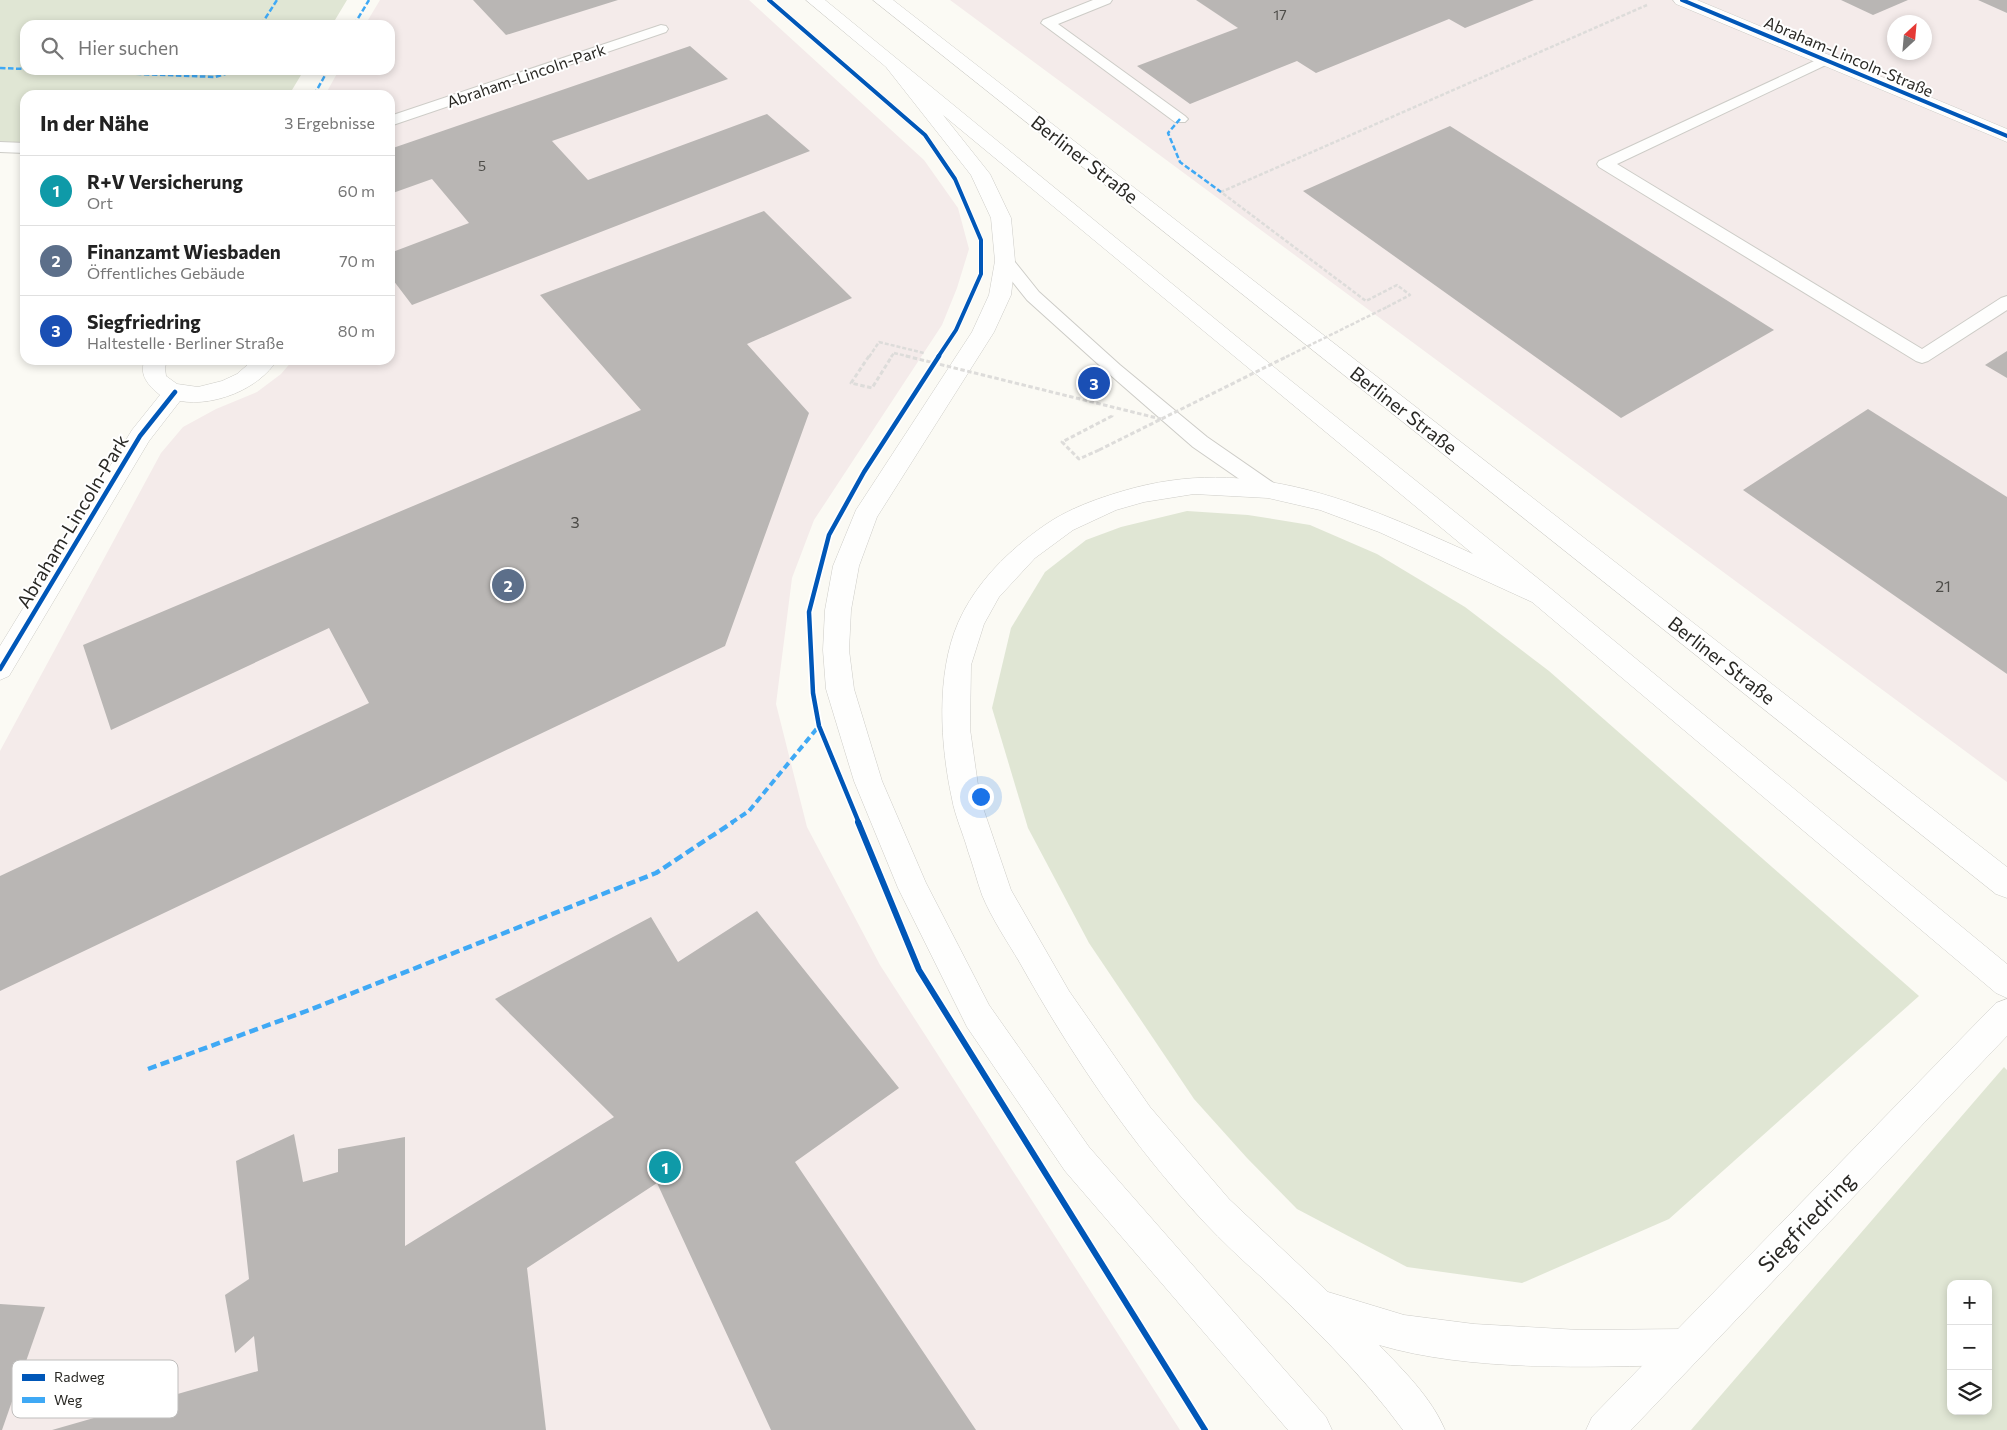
<!DOCTYPE html>
<html lang="de">
<head>
<meta charset="utf-8">
<style>
  :root { --surface:#fff; --page:#f6f6f6; --text:#222; --muted:#767676; --line:#e0e0e0; --accent:#72726d }
  body { margin:0; font-family:Commissioner,sans-serif; background:var(--page); color:var(--text) }
  .controls { position:absolute; right:15px; bottom:15px; display:grid; overflow:hidden; border-radius:10px; box-shadow:0 2px 8px #0003 }
  .controls button { width:45px; height:45px; display:grid; place-items:center; padding:0; border:0; border-bottom:1px solid var(--line); background:var(--surface); color:var(--text); font:25px sans-serif }
  .compass { position:absolute; left:1887px; top:15px; width:45px; height:45px; border-radius:50%; background:var(--surface); box-shadow:0 2px 8px #0003; rotate:26deg }
  .you { position:absolute; left:980px; top:796px; width:18px; height:18px; margin:-12px; border:4px solid #fff; border-radius:50%; background:#1a73e8; box-shadow:0 0 0 8px #1a73e833 }
  .badge { display:grid; place-items:center; width:32px; height:32px; border-radius:50%; background:var(--accent); color:#fff; font-size:16px; font-weight:700 }
  .pin { position:absolute; translate:-50% -50%; border:2px solid #fff; box-shadow:0 1px 5px #0006 }
  .list { margin:0; padding:0; list-style:none }
  h2 { display:flex; justify-content:space-between; align-items:center; height:65px; margin:0; padding:0 20px; font-size:21px }
  h2 small { font-size:16px; font-weight:400; color:var(--muted) }
  .list li { display:grid; grid-template-columns:32px 1fr auto; gap:15px; align-items:center; box-sizing:border-box; height:70px; padding:0 20px; border-top:1px solid var(--line) }
  .list b { display:block; font-size:19px; white-space:nowrap }
  .list p { margin:0; font-size:16px; white-space:nowrap; color:var(--muted) }
  .list em { font-size:16px; font-style:normal; color:var(--muted) }
  .icon { flex:none; width:28px; height:28px; fill:none; stroke:currentColor; stroke-width:2; stroke-linecap:round; stroke-linejoin:round }
  .map { position:relative; flex:none; width:2007px; height:1430px; overflow:hidden }
  .search { position:absolute; background:var(--surface); box-shadow:0 2px 8px #0003; left:20px; top:20px; width:375px; height:55px; display:flex; align-items:center; gap:12px; box-sizing:border-box; padding:0 18px; border-radius:15px; color:var(--muted); font-size:19px }
  .panel { position:absolute; background:var(--surface); box-shadow:0 2px 8px #0003; left:20px; top:90px; width:375px; height:275px; border-radius:15px }
  .map>svg:first-child { display:block }
  .commercial { fill:#f4ebea; fill-rule:evenodd }
  .green { fill:#e0e6d4; fill-rule:evenodd }
  .building { fill:#b9b6b4 }
  .lines { fill:none; stroke-linecap:round; stroke-linejoin:round }
  .lane-casing { stroke:#cdccc7; stroke-width:2 }
  .street-casing { stroke:#cdccc7; stroke-width:1 }
  .primary-casing { stroke:#cdccc7; stroke-width:1 }
  .highway-casing { stroke:#cdccc7; stroke-width:1 }
  .path-far1 { stroke:#dddcda; stroke-width:2.5; stroke-dasharray:4 2; stroke-linecap:butt }
  .path { stroke:#dddcda; stroke-width:3; stroke-dasharray:4.5 2.5; stroke-linecap:butt }
  .lane { fill:#fefefd; fill-rule:evenodd }
  .street { fill:#fefefd; fill-rule:evenodd }
  .primary { fill:#fefefd; fill-rule:evenodd }
  .highway { fill:#fefefd; fill-rule:evenodd }
  .path-bridge-far1 { stroke:#dddcda; stroke-width:2.5; stroke-dasharray:4 2; stroke-linecap:butt }
  .path-bridge { stroke:#dddcda; stroke-width:3; stroke-dasharray:4.5 2.5; stroke-linecap:butt }
  .quiet-far2 { stroke:#3fa9f5; stroke-width:2.5; stroke-dasharray:5.5 2.5; stroke-linecap:butt }
  .quiet-far1 { stroke:#3fa9f5; stroke-width:4; stroke-dasharray:7 4; stroke-linecap:butt }
  .quiet { stroke:#3fa9f5; stroke-width:4.5; stroke-dasharray:9 4.5; stroke-linecap:butt }
  .cycleway-far2-casing { stroke:#fff; stroke-width:6 }
  .cycleway-far1-casing { stroke:#fff; stroke-width:8 }
  .cycleway-casing { stroke:#fff; stroke-width:9 }
  .cycleway-far2 { stroke:#0057b8; stroke-width:4 }
  .cycleway-far1 { stroke:#0057b8; stroke-width:4.5 }
  .cycleway { stroke:#0057b8; stroke-width:6 }
  .labels { text-anchor:middle; dominant-baseline:central; stroke-width:4; stroke-linejoin:round; paint-order:stroke }
  .far-number-label { font-size:14px; fill:#4d4c48 }
  .far-street-label { font-size:16px; fill:#292824; stroke:#fff }
  .number-label { font-size:16px; fill:#4d4c48 }
  .street-label { font-size:19px; fill:#292824; stroke:#fff }
  .near-street-label { font-size:22px; fill:#292824; stroke:#fff }
  .key { fill:#fff; stroke:#bfbebd; stroke-width:1 }
  .key-label { font-size:14px; fill:#292824 }
</style>
</head>
<body>
<div class="map">
<svg width="2007" height="1430" viewBox="0 0 2007 1430">
  <rect width="100%" height="100%" fill="#fbfaf4"/>
  <g class="commercial">
    <path d="M380 0H749L924 160 958 208 969 249 957 288 942 325 814 520 792 578 776 704 807 827 880 965 1180 1430H0V751L161 453 183 427 216 409 257 392 281 374 293 360H390V95H325L339 70H390V25H365Z"/>
    <path d="M950 0H2007V782ZM1894 22H1924V52H1894Z"/>
  </g>
  <g class="green">
    <path d="M0 0H347L332 25H25V70H304L289 95H25V144L0 143Z"/>
    <path d="M1187 511 1248 515 1310 525 1377 554 1465 607 1549 671 1919 996 1669 1219 1522 1283 1407 1267 1297 1209 1247 1158 1194 1099 1089 943 1028 828 992 708 1011 628 1045 572 1086 540 1121 527Z"/>
    <path d="M2004 1067 2007 1070V1430H1691ZM1951 1284H1988V1411H1951Z"/>
  </g>
  <g class="building">
    <path d="M473 0H618L506 35Z"/>
    <path d="M1196 0H1534L1465 28 1449 19 1316 73 1297 61 1190 104 1137 66 1238 28Z"/>
    <path d="M1841 0H1908L1873 15Z"/>
    <path d="M1978 0H2007V13Z"/>
    <path d="M690 46 728 79 552 141 588 180 767 114 810 151 412 305 390 276V253L469 223 432 179 390 194V149Z"/>
    <path d="M1450 126 1774 330 1621 418 1303 191Z"/>
    <path d="M764 211 852 298 747 344 809 413 725 646 0 991V876L369 703 329 628 111 730 83 645 641 410 540 295Z"/>
    <path d="M2007 351V378L1985 365Z"/>
    <path d="M1868 409 2007 497V674L1743 490Z"/>
    <path d="M757 911 899 1088 795 1162 976 1430H771L657 1183 527 1268 546 1430H52L258 1371 254 1336 235 1353 225 1295 249 1279 236 1161 294 1134 303 1182 338 1172V1149L405 1137V1246L614 1117 495 999 651 917 678 962Z"/>
    <path d="M0 1304 45 1307 2 1430H0Z"/>
  </g>
  <g class="lines">
    <g class="lane-casing">
      <g id="lane">
        <path d="M1093 0H1112L1110 3 1058 24 1185 116 1188 119 1185 122H1175L1041 23 1043 20Z"/>
        <path d="M661 25 666 26 668 29 666 32 390 126V116Z"/>
        <path d="M1825 56 1830 57 1832 60 1830 63 1617 164 1922 349 2001 298 2007 296V310L1928 361 1922 363 1916 361 1599 167 1597 164 1599 161Z"/>
        <path d="M0 142 25 143V153L0 152Z"/>
        <path d="M1005 256 1011 257 1039 292 1120 365 1207 437 1275 484 1278 489 1275 494 1268 496 1261 494 1193 447 1108 373 1027 300 996 261 999 257Z"/>
      </g>
    </g>
    <g class="street-casing">
      <g id="street">
        <path d="M1673 0H1697L2007 129V142L1676 4Z"/>
        <path d="M145 360H167L165 368 166 376 177 384 198 387 222 381 237 374 253 360H277C259 389 214 407 180 401L149 441 9 676 0 680V646L132 430 160 395C149 386 138 375 145 360Z"/>
      </g>
    </g>
    <g class="primary-casing">
      <path id="primary" d="M2007 999V1036L1631 1430H1586L1592 1417 1996 1003Z"/>
    </g>
    <g class="highway-casing">
      <g id="highway">
        <path d="M806 0H825L1280 372 1550 588 2007 964V998L1996 993 1532 602 1379 532 1320 510 1268 498 1194 494 1144 502 1116 510 1073 530 1035 558 999 597 984 624 971 665 970 729 980 799 1011 890 1069 991 1150 1107 1229 1199 1328 1292 1404 1315 1474 1324 1579 1330 1685 1329 1698 1334 1703 1347 1698 1360 1685 1365C1590 1367 1470 1372 1379 1345 1403 1370 1431 1397 1445 1430H1403C1362 1374 1310 1324 1260 1276 1241 1259 1222 1241 1204 1222 1132 1145 1072 1056 1020 963 1007 941 992 919 982 895 977 881 973 865 968 851 963 833 955 816 952 799 940 744 936 674 958 623 976 582 1009 550 1045 525 1068 509 1096 499 1123 491 1251 453 1358 502 1473 554L943 115 990 174 1011 218 1015 261 1011 295 994 332 877 517 859 566 851 610 849 650 854 689 882 781 926 883 989 1005 1089 1147 1326 1417 1332 1430H1288L1065 1171 967 1027 898 888 854 781 826 689 823 650 825 610 833 566 856 510 972 332 989 295 995 261 991 218 971 175 886 67Z"/>
        <path d="M873 0H893L2007 867V898L1996 894Z"/>
      </g>
    </g>
    <g class="path-far1">
      <path d="M1387 307 1410 295 1397 285 1366 301 1221 192 1647 5"/>
      <path d="M869 357 879 342 924 353"/>
      <path d="M891 357 894 353"/>
    </g>
    <g class="path">
      <path d="M869 356 851 383 872 388 892 356"/>
      <path d="M1099 450 1079 459 1062 442 1112 416 1111 414"/>
    </g>
    <use href="#lane" class="lane"/>
    <use href="#street" class="street"/>
    <use href="#primary" class="primary"/>
    <use href="#highway" class="highway"/>
    <g class="path-bridge-far1">
      <path d="M894 353 911 357"/>
      <path d="M1286 357 1387 307"/>
    </g>
    <g class="path-bridge">
      <path d="M906 356 1161 419"/>
      <path d="M1099 450 1288 356"/>
    </g>
    <g class="quiet-far2">
      <path d="M261 25 277 0"/>
      <path d="M354 25 369 0"/>
      <path d="M0 68 25 69"/>
      <path d="M40 70 215 77 232 72 233 70"/>
      <path d="M314 95 328 70"/>
      <path d="M1180 119 1168 133 1180 162 1221 192"/>
    </g>
    <path class="quiet-far1" d="M731 823 749 811 819 726"/>
    <path class="quiet" d="M148 1069 312 1009 656 873 733 822"/>
    <g class="cycleway-far2-casing">
      <g id="cycleway-far2">
        <path d="M769 0 925 135 955 179 981 240V274L956 330 938 357"/>
        <path d="M1682 0 2007 136"/>
      </g>
    </g>
    <g class="cycleway-far1-casing">
      <g id="cycleway-far1">
        <path d="M0 669 140 436 175 392"/>
        <path d="M859 823 819 726 813 693 809 612 829 535 864 472 939 356"/>
      </g>
    </g>
    <g class="cycleway-casing">
      <path id="cycleway" d="M858 822 919 970 1205 1430"/>
    </g>
    <use href="#cycleway-far2" class="cycleway-far2"/>
    <use href="#cycleway-far1" class="cycleway-far1"/>
    <use href="#cycleway" class="cycleway"/>
  </g>
  <g class="labels">
    <g class="far-number-label">
      <text x="1280" y="14">17</text>
      <text x="482" y="165">5</text>
    </g>
    <g class="far-street-label">
      <text transform="translate(1849 56) rotate(23)">Abraham-Lincoln-Straße</text>
      <text transform="translate(526 75) rotate(-19)">Abraham-Lincoln-Park</text>
    </g>
    <g class="number-label">
      <text x="575" y="521">3</text>
      <text x="1943" y="585">21</text>
    </g>
    <g class="street-label">
      <text transform="translate(1085 159) rotate(38)">Berliner Straße</text>
      <text transform="translate(1404 410) rotate(38)">Berliner Straße</text>
      <text transform="translate(72 521) rotate(-59)">Abraham-Lincoln-Park</text>
      <text transform="translate(1722 660) rotate(38)">Berliner Straße</text>
    </g>
    <g class="near-street-label">
      <text transform="translate(1806 1222) rotate(-46)">Siegfriedring</text>
    </g>
  </g>
  <rect x="12" y="1360" width="166" height="58" rx="8" class="key"/>
  <rect x="22" y="1374" width="23" height="7" fill="#0057b8"/>
  <rect x="22" y="1397" width="23" height="6" fill="#3fa9f5"/>
  <g class="key-label">
    <text x="54" y="1382">Radweg</text>
    <text x="54" y="1405">Weg</text>
  </g>
</svg>
<div class="controls">
<button>+</button>
<button>−</button>
<button><svg class="icon" aria-label="layers" viewBox="0 0 24 24"><path d="M12 4l9 5-9 5-9-5zM3 14l9 5 9-5"/></svg></button>
</div>
<svg class="compass" viewBox="-18 -18 36 36"><path d="M0-13l5 13h-10z" fill="#e53935"/><path d="M0 13l5-13h-10z" fill="#767676"/></svg>
<div class="you"></div>
<div class="pin badge" style="left:665px;top:1167px;background:#0f9aa8">1</div>
<div class="pin badge" style="left:508px;top:585px;background:#5c6f8a">2</div>
<div class="pin badge" style="left:1094px;top:383px;background:#1a4fb4">3</div>
<div class="search"><svg class="icon" aria-label="search" viewBox="0 0 24 24"><circle cx="10" cy="10" r="6"/><path d="M15 15l6 6"/></svg>Hier suchen</div>
<section class="panel">
<h2>In der Nähe<small>3 Ergebnisse</small></h2>
<ul class="list">
<li><span class="badge" style="background:#0f9aa8">1</span><div><b>R+V Versicherung</b><p>Ort</p></div><em>60 m</em></li>
<li><span class="badge" style="background:#5c6f8a">2</span><div><b>Finanzamt Wiesbaden</b><p>Öffentliches Gebäude</p></div><em>70 m</em></li>
<li><span class="badge" style="background:#1a4fb4">3</span><div><b>Siegfriedring</b><p>Haltestelle · Berliner Straße</p></div><em>80 m</em></li>
</ul>
</section>
</div>
</body>
</html>
